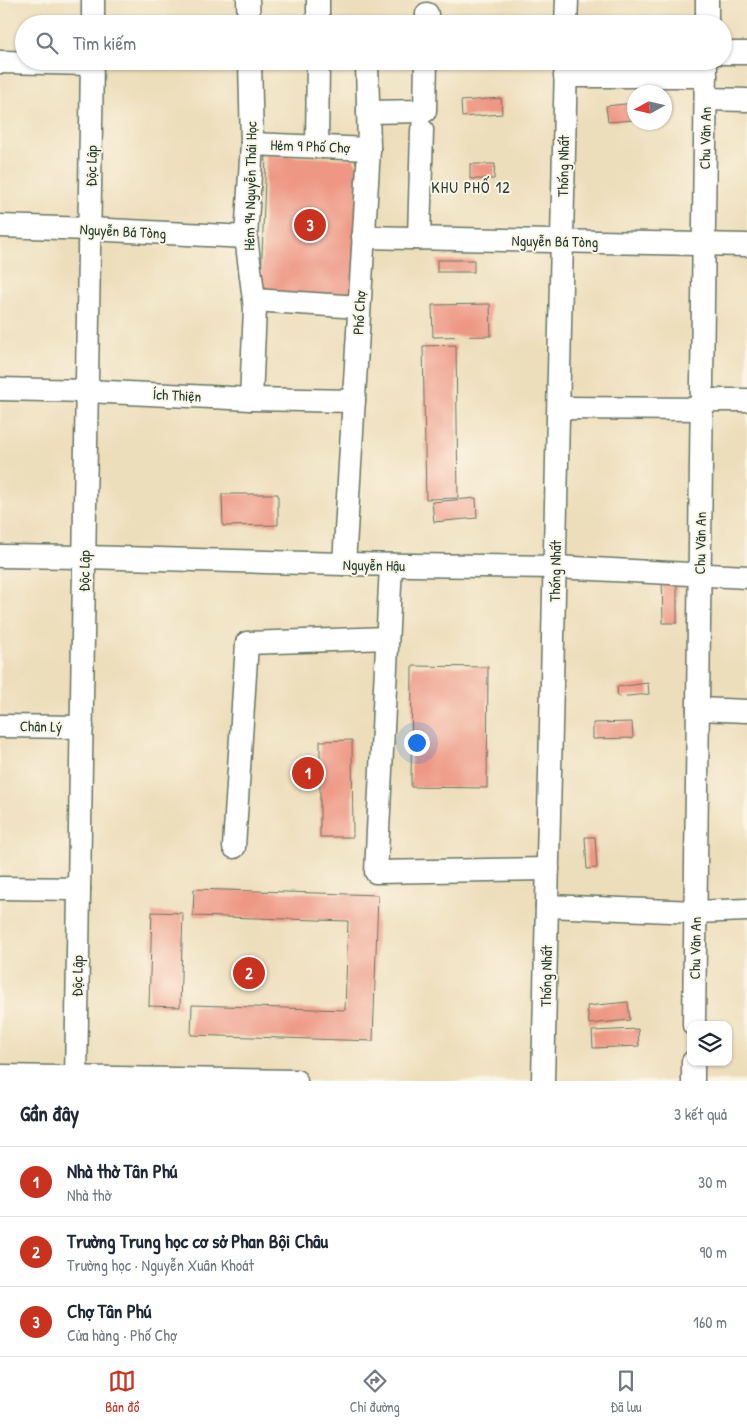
<!DOCTYPE html>
<html lang="vi">
<head>
<meta charset="utf-8">
<style>
  :root { --surface:#fff; --page:#f6f6f7; --text:#1f2937; --muted:#747a83; --line:#e0e1e3; --accent:#c8321e }
  body { margin:0; font-family:"Patrick Hand",sans-serif; background:var(--page); color:var(--text) }
  .controls { position:absolute; right:15px; bottom:15px; display:grid; overflow:hidden; border-radius:10px; box-shadow:0 1px 4px #0004 }
  .controls button { width:45px; height:45px; display:grid; place-items:center; padding:0; border:0; border-bottom:1px solid var(--line); background:var(--surface); color:var(--text); font:25px sans-serif }
  .compass { position:absolute; left:627px; top:85px; width:45px; height:45px; border-radius:50%; background:var(--surface); box-shadow:0 1px 4px #0004; rotate:262deg }
  .you { position:absolute; left:416px; top:742px; width:18px; height:18px; margin:-12px; border:4px solid #fff; border-radius:50%; background:#1a73e8; box-shadow:0 0 0 8px #1a73e833 }
  .badge { display:grid; place-items:center; width:32px; height:32px; border-radius:50%; background:var(--accent); color:#fff; font-size:16px; font-weight:700 }
  .pin { position:absolute; translate:-50% -50%; border:2px solid #fff; box-shadow:0 1px 5px #0006 }
  .list { margin:0; padding:0; list-style:none }
  h2 { display:flex; justify-content:space-between; align-items:center; height:65px; margin:0; padding:0 20px; font-size:21px }
  h2 small { font-size:16px; font-weight:400; color:var(--muted) }
  .list li { display:grid; grid-template-columns:32px 1fr auto; gap:15px; align-items:center; box-sizing:border-box; height:70px; padding:0 20px; border-top:1px solid var(--line) }
  .list b { display:block; font-size:19px; white-space:nowrap }
  .list p { margin:0; font-size:16px; white-space:nowrap; color:var(--muted) }
  .list em { font-size:16px; font-style:normal; color:var(--muted) }
  .icon { flex:none; width:28px; height:28px; fill:none; stroke:currentColor; stroke-width:2; stroke-linecap:round; stroke-linejoin:round }
  .map { position:relative; flex:none; width:747px; height:1081px; overflow:hidden }
  .search { position:absolute; background:var(--surface); box-shadow:0 1px 4px #0004; left:15px; right:15px; top:15px; height:55px; display:flex; align-items:center; gap:12px; box-sizing:border-box; padding:0 18px; border-radius:28px; color:var(--muted); font-size:19px }
  .sheet { height:275px; background:var(--surface) }
  nav { display:flex; justify-content:space-around; align-items:center; box-sizing:border-box; height:70px; border-top:1px solid var(--line); background:var(--surface); font-size:14px; color:var(--muted) }
  nav a { display:grid; justify-items:center; gap:2px }
  nav .on { color:var(--accent) }
  .map>svg:first-child { display:block }
  .building { fill:#ee9784 }
  .lines { fill:none; stroke-linecap:round; stroke-linejoin:round }
  .minor-casing { stroke:#677563; stroke-width:25 }
  .minor { stroke:#fff; stroke-width:22 }
  .labels { text-anchor:middle; dominant-baseline:central; stroke-width:4; stroke-linejoin:round; paint-order:stroke }
  .street-label { font-size:15px; fill:#1f3d34; stroke:#fcf5e5 }
  .neighbourhood-label { font-size:16px; letter-spacing:1px; fill:#1f3d34; stroke:#fcf5e5 }
</style>
</head>
<body>
<div class="map">
<svg width="747" height="1081" viewBox="0 0 747 1081">
  <rect width="100%" height="100%" fill="#fcf5e5"/>
  <filter id="ink" filterUnits="userSpaceOnUse"><feTurbulence type="fractalNoise" baseFrequency=".02" numOctaves="2"/><feDisplacementMap in="SourceGraphic" scale="10" xChannelSelector="R" yChannelSelector="G"/><feConvolveMatrix kernelMatrix="1 2 1 2 8 2 1 2 1" color-interpolation-filters="sRGB"/></filter>
  <filter id="wash" filterUnits="userSpaceOnUse"><feTurbulence type="fractalNoise" baseFrequency=".0096" numOctaves="4" result="noise"/><feDisplacementMap in="SourceGraphic" scale="20" xChannelSelector="R" yChannelSelector="G"/><feGaussianBlur stdDeviation="1.12" result="paint"/><feColorMatrix in="noise" values="0 0 0 0 0 0 0 0 0 0 0 0 0 0 0 0 0 1.4 0 .05"/><feComposite in="paint" operator="in"/></filter>
  <g filter="url(#wash)">
    <rect width="100%" height="100%" fill="#eddebb"/>
    <g id="blocks">
      <g class="building">
        <path d="M502 20V24H438V22Z"/>
        <path d="M501 98 502 114 462 117 461 101Z"/>
        <path d="M634 103V120L608 122 606 106Z"/>
        <path d="M266 155 354 159 359 169 354 295 270 297 261 280Z"/>
        <path d="M470 164H495L494 179H470Z"/>
        <rect x="437" y="260" width="37" height="12"/>
        <path d="M490 304 491 336 433 337 432 305Z"/>
        <path d="M456 345 458 498 426 499 423 346Z"/>
        <path d="M222 494H278V525L223 526Z"/>
        <path d="M476 498 477 518 434 522 432 502Z"/>
        <path d="M662 577 677 578V623H663Z"/>
        <path d="M412 666 488 667 487 788 411 787Z"/>
        <path d="M648 683 649 694 618 697 617 687Z"/>
        <path d="M632 722 633 738 593 739V723Z"/>
        <path d="M352 740 353 837H320V741Z"/>
        <path d="M585 837H595L597 868 587 869Z"/>
        <path d="M194 889 378 895 373 1041 191 1035 192 1005 345 1010 348 921 193 916Z"/>
        <path d="M152 912 183 913 180 1007 149 1006Z"/>
        <path d="M628 1002 630 1020 589 1024 587 1006Z"/>
        <path d="M638 1029 639 1046 593 1048 592 1031Z"/>
      </g>
    </g>
  </g>
  <g filter="url(#ink)">
    <use href="#blocks" fill-opacity="0" stroke="#677563" stroke-width="1"/>
    <g class="lines">
      <g class="minor-casing">
        <g id="minor">
          <path d="M248 0 249 24"/>
          <path d="M318 0V24"/>
          <path d="M93 24V0"/>
          <path d="M427 24V14"/>
          <path d="M566 24 567 0"/>
          <path d="M707 24V0"/>
          <path d="M723 53H747"/>
          <path d="M250 61 252 144 246 237 255 308 251 399"/>
          <path d="M0 62 92 64"/>
          <path d="M565 76H706"/>
          <path d="M706 99 747 100"/>
          <path d="M368 112 425 111 426 61"/>
          <path d="M252 144 369 149"/>
          <path d="M317 147 318 61"/>
          <path d="M0 226 89 229 246 237"/>
          <path d="M363 237 747 245"/>
          <path d="M419 238 422 130"/>
          <path d="M254 300 359 307"/>
          <path d="M0 389 87 391 251 399 354 401"/>
          <path d="M702 400H747"/>
          <path d="M559 408 702 409"/>
          <path d="M0 556 84 557 344 564 555 567 747 577"/>
          <path d="M344 564 369 149 367 61"/>
          <path d="M391 565 376 872 548 869"/>
          <path d="M698 709 747 711"/>
          <path d="M0 726 82 727"/>
          <path d="M234 847 247 643 387 638"/>
          <path d="M0 888 79 889"/>
          <path d="M547 906 695 912 747 910"/>
          <path d="M694 1025 706 61"/>
          <path d="M0 1076 296 1081"/>
          <path d="M76 1081 92 61"/>
          <path d="M543 1081 566 61"/>
          <path d="M693 1081V1062"/>
        </g>
      </g>
      <use href="#minor" class="minor"/>
    </g>
  </g>
  <g class="labels">
    <g class="street-label">
      <text transform="translate(705 138) rotate(-89)">Chu Văn An</text>
      <text transform="translate(310 146) rotate(2)">Hẻm 9 Phố Chợ</text>
      <text transform="translate(91 166) rotate(-89)">Độc Lập</text>
      <text transform="translate(563 166) rotate(-89)">Thống Nhất</text>
      <text transform="translate(250 186) rotate(-89)">Hẻm 94 Nguyễn Thái Học</text>
      <text transform="translate(123 231) rotate(3)">Nguyễn Bá Tòng</text>
      <text transform="translate(555 241) rotate(1)">Nguyễn Bá Tòng</text>
      <text transform="translate(359 313) rotate(-87)">Phố Chợ</text>
      <text transform="translate(177 395) rotate(3)">Ích Thiện</text>
      <text transform="translate(700 543) rotate(-89)">Chu Văn An</text>
      <text transform="translate(374 565) rotate(1)">Nguyễn Hậu</text>
      <text transform="translate(84 571) rotate(-89)">Độc Lập</text>
      <text transform="translate(555 571) rotate(-89)">Thống Nhất</text>
      <text transform="translate(41 726) rotate(1)">Chân Lý</text>
      <text transform="translate(695 948) rotate(-89)">Chu Văn An</text>
      <text transform="translate(77 976) rotate(-89)">Độc Lập</text>
      <text transform="translate(546 976) rotate(-89)">Thống Nhất</text>
    </g>
    <g class="neighbourhood-label">
      <text x="471" y="187">KHU PHỐ 12</text>
    </g>
  </g>
</svg>
<div class="controls">
<button><svg class="icon" aria-label="layers" viewBox="0 0 24 24"><path d="M12 4l9 5-9 5-9-5zM3 14l9 5 9-5"/></svg></button>
</div>
<svg class="compass" viewBox="-18 -18 36 36"><path d="M0-13l5 13h-10z" fill="#e53935"/><path d="M0 13l5-13h-10z" fill="#747a83"/></svg>
<div class="you"></div>
<div class="pin badge" style="left:308px;top:773px">1</div>
<div class="pin badge" style="left:249px;top:973px">2</div>
<div class="pin badge" style="left:310px;top:225px">3</div>
<div class="search"><svg class="icon" aria-label="search" viewBox="0 0 24 24"><circle cx="10" cy="10" r="6"/><path d="M15 15l6 6"/></svg>Tìm kiếm</div>
</div>
<section class="sheet">
<h2>Gần đây<small>3 kết quả</small></h2>
<ul class="list">
<li><span class="badge">1</span><div><b>Nhà thờ Tân Phú</b><p>Nhà thờ</p></div><em>30 m</em></li>
<li><span class="badge">2</span><div><b>Trường Trung học cơ sở Phan Bội Châu</b><p>Trường học · Nguyễn Xuân Khoát</p></div><em>90 m</em></li>
<li><span class="badge">3</span><div><b>Chợ Tân Phú</b><p>Cửa hàng · Phố Chợ</p></div><em>160 m</em></li>
</ul>
</section>
<nav>
<a class="on"><svg class="icon" aria-label="map" viewBox="0 0 24 24"><path d="M3 6l6-2 6 2 6-2v14l-6 2-6-2-6 2zM9 4v14M15 6v14"/></svg>Bản đồ</a>
<a><svg class="icon" aria-label="directions" viewBox="0 0 24 24"><path d="M12 3l9 9-9 9-9-9zM9 14v-3h6M13 9l2 2-2 2"/></svg>Chỉ đường</a>
<a><svg class="icon" aria-label="saved" viewBox="0 0 24 24"><path d="M7 4h10v16l-5-4-5 4z"/></svg>Đã lưu</a>
</nav>
</body>
</html>
